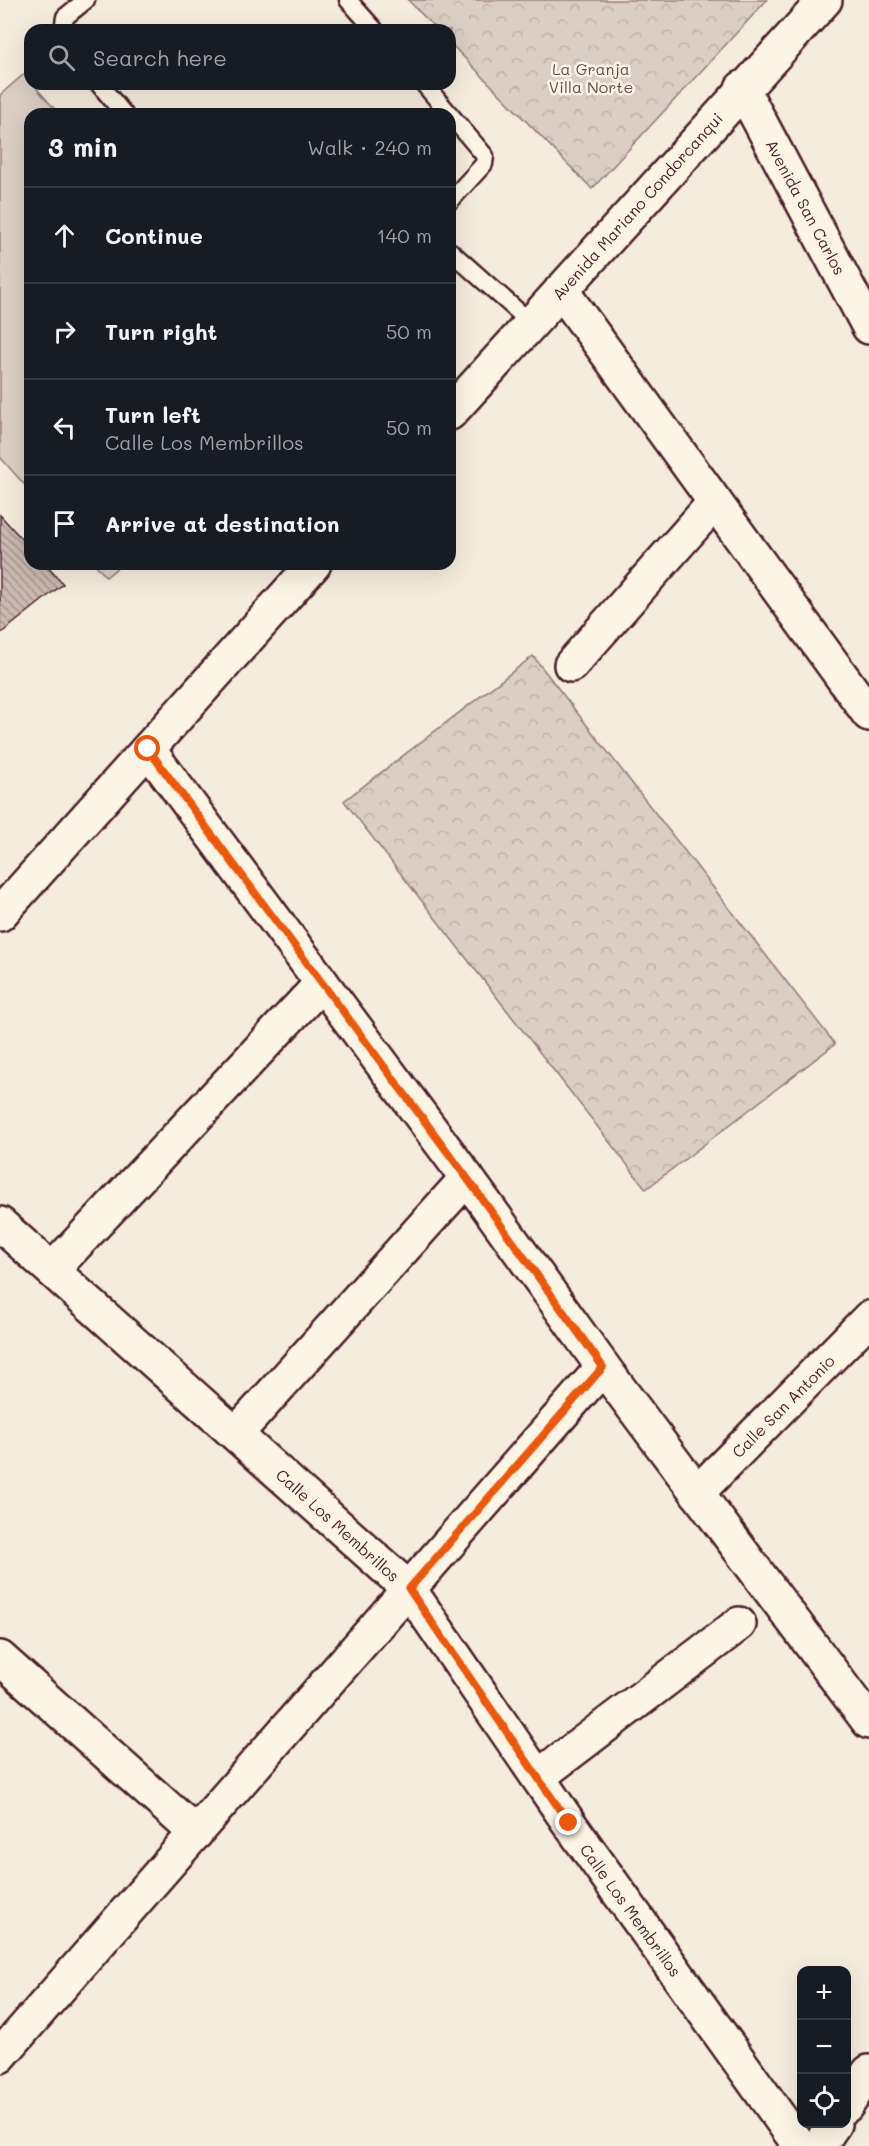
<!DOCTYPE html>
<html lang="en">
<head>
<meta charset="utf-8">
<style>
  :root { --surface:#171b24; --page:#20242c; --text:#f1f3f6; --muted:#9ea1a6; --line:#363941 }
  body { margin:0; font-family:Mali,sans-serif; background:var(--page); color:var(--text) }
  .controls { position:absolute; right:18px; bottom:18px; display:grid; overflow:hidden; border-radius:12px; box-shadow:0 6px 24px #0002 }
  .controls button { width:54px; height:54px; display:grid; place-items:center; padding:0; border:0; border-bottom:2px solid var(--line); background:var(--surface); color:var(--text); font:30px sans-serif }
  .stop { position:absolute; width:18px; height:18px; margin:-14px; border:4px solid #ea580c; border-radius:50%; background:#fff }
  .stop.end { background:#ea580c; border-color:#fff; box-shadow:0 2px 6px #0008 }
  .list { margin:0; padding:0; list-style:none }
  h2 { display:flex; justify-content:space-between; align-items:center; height:78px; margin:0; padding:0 24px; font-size:26px }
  h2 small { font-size:20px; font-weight:400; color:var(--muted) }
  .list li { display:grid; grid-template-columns:39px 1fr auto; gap:18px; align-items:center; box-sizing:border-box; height:96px; padding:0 24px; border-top:2px solid var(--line) }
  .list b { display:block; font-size:22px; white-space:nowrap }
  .list p { margin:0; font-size:20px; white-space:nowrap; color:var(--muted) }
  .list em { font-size:20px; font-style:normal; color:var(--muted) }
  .icon { flex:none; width:33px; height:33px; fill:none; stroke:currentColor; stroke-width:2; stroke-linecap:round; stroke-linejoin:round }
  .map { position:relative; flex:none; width:869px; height:2146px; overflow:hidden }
  .search { position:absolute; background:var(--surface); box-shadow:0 6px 24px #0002; left:24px; top:24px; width:432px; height:66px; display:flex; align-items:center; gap:15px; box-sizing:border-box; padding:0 21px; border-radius:18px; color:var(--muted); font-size:22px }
  .panel { position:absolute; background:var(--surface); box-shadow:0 6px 24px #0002; left:24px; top:108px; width:432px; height:462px; border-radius:18px }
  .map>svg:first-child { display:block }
  .forest { fill:url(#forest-crowns); stroke:#927678; stroke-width:1.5 }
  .garden { fill:#dbcec4; stroke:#927678; stroke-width:1.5 }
  .building { fill:url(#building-back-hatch); stroke:#4a1f2b; stroke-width:1.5 }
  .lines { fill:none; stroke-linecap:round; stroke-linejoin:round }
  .service-casing { stroke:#4a1f2b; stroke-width:21 }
  .minor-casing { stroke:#4a1f2b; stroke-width:38 }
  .tertiary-casing { stroke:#4a1f2b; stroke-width:38 }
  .service { stroke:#fcf5e5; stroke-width:16 }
  .minor { stroke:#fcf5e5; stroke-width:33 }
  .tertiary { stroke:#fcf5e5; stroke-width:33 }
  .route { stroke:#ea580c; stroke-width:8 }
  .labels { text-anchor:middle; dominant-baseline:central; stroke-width:5; stroke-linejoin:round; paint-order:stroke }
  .park-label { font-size:16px; fill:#6e4b51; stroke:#fcf5e5 }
  .street-label { font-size:16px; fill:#4a1f2b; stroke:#fcf5e5 }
</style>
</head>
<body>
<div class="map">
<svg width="869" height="2146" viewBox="0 0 869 2146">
  <defs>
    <pattern id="forest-crowns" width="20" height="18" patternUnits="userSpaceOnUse" patternTransform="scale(1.5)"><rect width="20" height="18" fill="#dbcec4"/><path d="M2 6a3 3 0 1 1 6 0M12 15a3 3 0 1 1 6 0" fill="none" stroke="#bdb0a9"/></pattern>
    <pattern id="building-back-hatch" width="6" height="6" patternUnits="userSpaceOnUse" patternTransform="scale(1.5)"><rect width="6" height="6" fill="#cab9b1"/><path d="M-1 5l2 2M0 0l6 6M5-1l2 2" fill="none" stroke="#a69690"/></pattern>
  </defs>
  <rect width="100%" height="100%" fill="#f5ecde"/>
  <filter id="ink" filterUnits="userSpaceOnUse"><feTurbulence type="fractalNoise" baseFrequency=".0167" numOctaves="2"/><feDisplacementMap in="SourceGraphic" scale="12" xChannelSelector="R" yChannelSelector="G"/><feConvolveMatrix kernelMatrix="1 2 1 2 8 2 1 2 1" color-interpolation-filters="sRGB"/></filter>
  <g filter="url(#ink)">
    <g class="forest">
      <path d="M408 0H767L592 189 450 43V30H437Z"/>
      <path d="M533 656 835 1044 646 1189 344 801Z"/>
    </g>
    <g class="garden">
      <path d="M24 74 30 84H33L59 114H30V491L0 457V95Z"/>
      <path d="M95 564H122L106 577Z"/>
    </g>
    <path class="building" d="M0 515 30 548V564H45L63 584 0 634Z"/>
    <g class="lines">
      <g class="service-casing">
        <g id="service">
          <path d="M348 0 375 30"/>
          <path d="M63 30 65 17 86 0"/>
          <path d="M99 84 124 114"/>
          <path d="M424 84 485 156 484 164 450 201"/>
          <path d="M450 251 531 323"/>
        </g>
      </g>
      <g class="minor-casing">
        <g id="minor">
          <path d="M742 88 869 327"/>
          <path d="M561 290 869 714"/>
          <path d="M571 665 715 502"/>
          <path d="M148 749 467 1178 603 1367 869 1722"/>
          <path d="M0 1224 409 1589 569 1823 800 2146"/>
          <path d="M52 1270 322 983"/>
          <path d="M236 1434 467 1178"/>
          <path d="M697 1493 869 1318"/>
          <path d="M0 1658 196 1833"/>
          <path d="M538 1777 739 1624"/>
          <path d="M0 2056 603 1367"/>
          <path d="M846 2106 869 2072"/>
          <path d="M819 2146 834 2124"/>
        </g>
      </g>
      <g class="tertiary-casing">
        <g id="tertiary">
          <path d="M450 413 825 0"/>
          <path d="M0 914 314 564"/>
        </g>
      </g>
      <use href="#service" class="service"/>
      <use href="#minor" class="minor"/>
      <use href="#tertiary" class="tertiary"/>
    </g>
  </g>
  <g class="lines" filter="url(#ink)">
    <path class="route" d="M148 749 467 1178 603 1367 409 1589 569 1823"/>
  </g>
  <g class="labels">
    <g class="park-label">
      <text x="591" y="68">La Granja<tspan x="591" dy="18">Villa Norte</tspan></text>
    </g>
    <g class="street-label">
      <text transform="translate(637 206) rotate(-48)">Avenida Mariano Condorcanqui</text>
      <text transform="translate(806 207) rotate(62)">Avenida San Carlos</text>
      <text transform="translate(783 1406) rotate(-45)">Calle San Antonio</text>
      <text transform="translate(338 1525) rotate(42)">Calle Los Membrillos</text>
      <text transform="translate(631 1910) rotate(54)">Calle Los Membrillos</text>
    </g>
  </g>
</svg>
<div class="controls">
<button>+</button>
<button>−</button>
<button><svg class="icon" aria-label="locate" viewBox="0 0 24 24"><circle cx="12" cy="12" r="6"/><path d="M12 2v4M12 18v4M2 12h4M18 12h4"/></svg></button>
</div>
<div class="stop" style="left:148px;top:749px"></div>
<div class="stop end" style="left:569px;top:1823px"></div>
<div class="search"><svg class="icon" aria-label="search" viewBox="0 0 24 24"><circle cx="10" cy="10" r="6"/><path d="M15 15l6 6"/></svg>Search here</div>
<section class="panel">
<h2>3 min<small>Walk · 240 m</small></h2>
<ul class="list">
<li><svg class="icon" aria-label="ahead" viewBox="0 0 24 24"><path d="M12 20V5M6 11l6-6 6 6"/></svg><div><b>Continue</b></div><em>140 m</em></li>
<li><svg class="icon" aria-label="right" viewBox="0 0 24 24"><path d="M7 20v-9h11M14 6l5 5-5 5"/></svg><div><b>Turn right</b></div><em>50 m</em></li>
<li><svg class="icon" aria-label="left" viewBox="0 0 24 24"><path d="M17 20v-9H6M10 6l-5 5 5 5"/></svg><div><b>Turn left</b><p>Calle Los Membrillos</p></div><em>50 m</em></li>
<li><svg class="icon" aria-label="arrive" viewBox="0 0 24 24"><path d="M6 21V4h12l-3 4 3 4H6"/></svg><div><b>Arrive at destination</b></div></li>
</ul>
</section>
</div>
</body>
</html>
